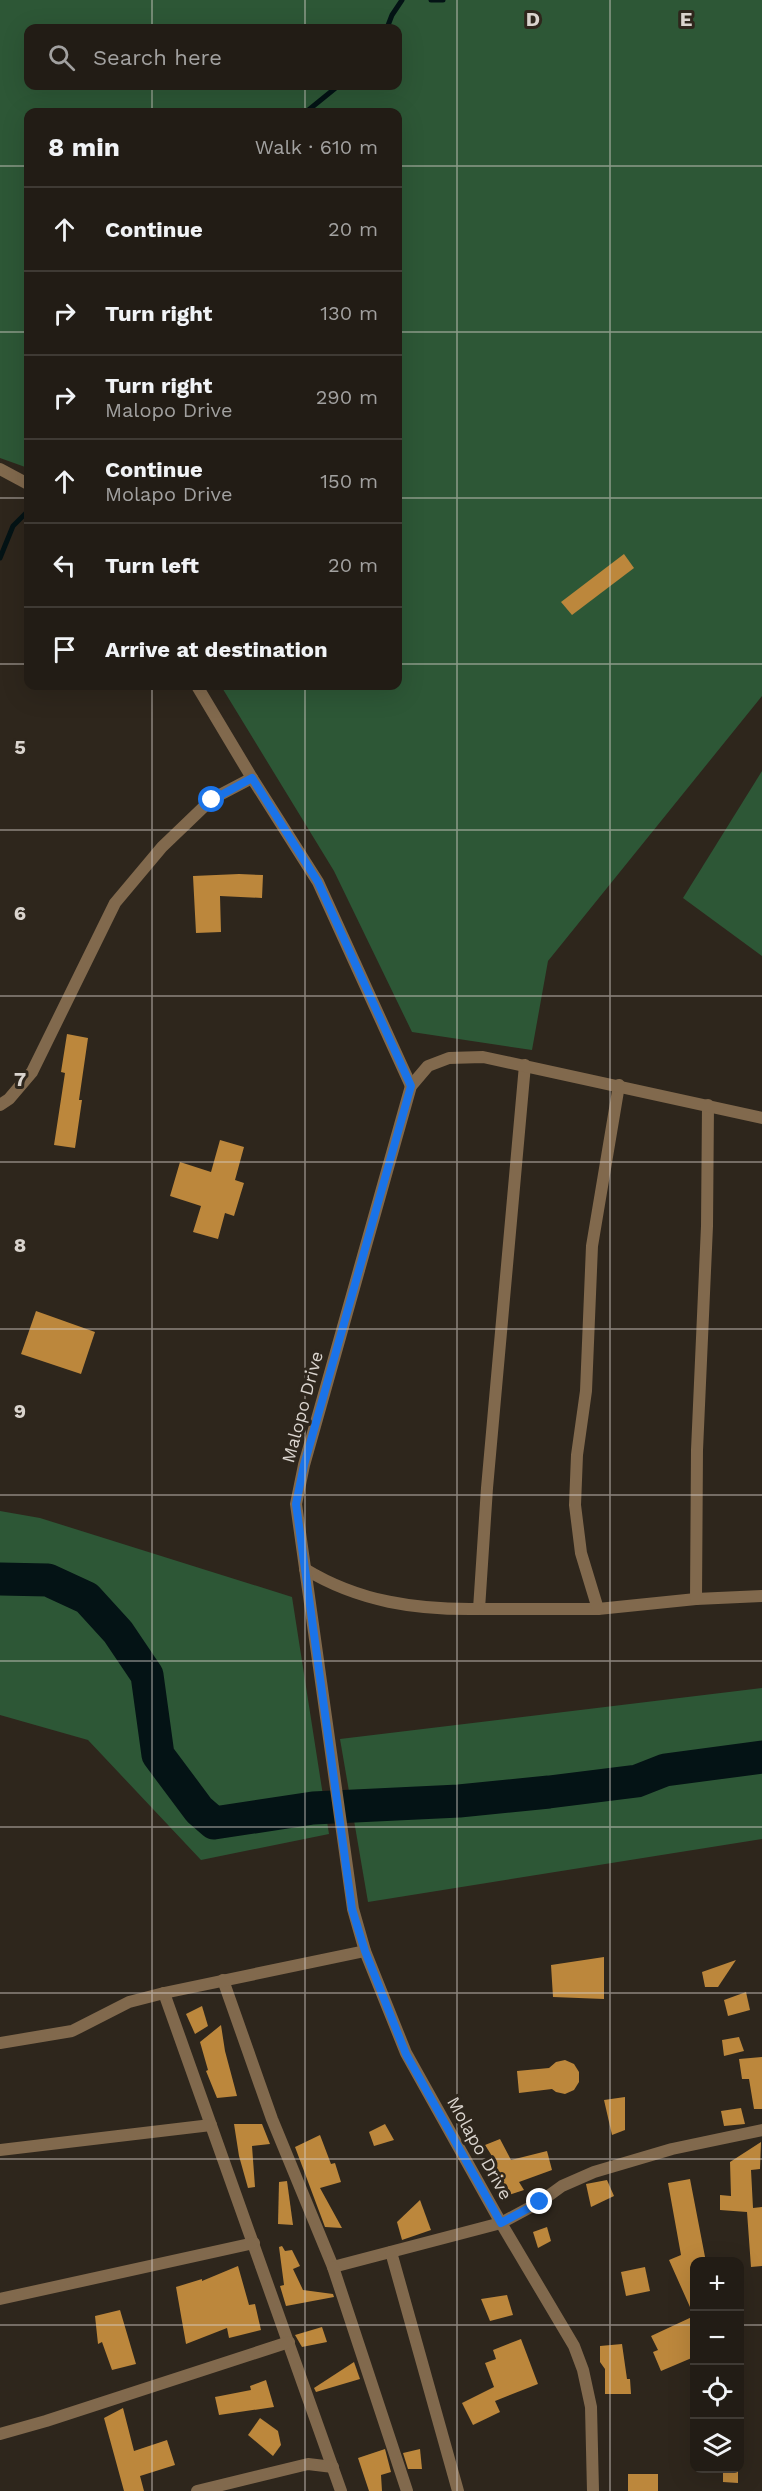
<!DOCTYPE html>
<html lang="en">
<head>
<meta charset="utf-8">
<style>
  :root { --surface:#221c15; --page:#2e2922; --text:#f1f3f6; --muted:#a2a1a0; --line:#3f3a34 }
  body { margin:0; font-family:"Work Sans",sans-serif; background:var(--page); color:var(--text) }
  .controls { position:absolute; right:18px; bottom:18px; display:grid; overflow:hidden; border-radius:12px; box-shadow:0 6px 24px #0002 }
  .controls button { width:54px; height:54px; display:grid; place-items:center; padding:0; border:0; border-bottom:2px solid var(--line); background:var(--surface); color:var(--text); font:30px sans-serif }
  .stop { position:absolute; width:18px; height:18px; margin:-14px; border:4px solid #1a73e8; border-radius:50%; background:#fff }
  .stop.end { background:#1a73e8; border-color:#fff; box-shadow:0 2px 6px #0008 }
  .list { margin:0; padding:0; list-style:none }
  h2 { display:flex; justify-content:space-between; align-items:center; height:78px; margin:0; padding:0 24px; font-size:26px }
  h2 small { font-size:20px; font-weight:400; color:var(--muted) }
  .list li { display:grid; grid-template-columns:39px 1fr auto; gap:18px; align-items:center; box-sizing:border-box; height:84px; padding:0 24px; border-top:2px solid var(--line) }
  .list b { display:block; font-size:22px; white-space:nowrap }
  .list p { margin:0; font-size:20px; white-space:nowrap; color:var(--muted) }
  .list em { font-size:20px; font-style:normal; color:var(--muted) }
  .icon { flex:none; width:33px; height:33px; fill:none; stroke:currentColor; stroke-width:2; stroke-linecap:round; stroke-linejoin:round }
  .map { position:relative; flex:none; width:762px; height:2491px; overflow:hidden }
  .search { position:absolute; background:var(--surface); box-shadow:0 6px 24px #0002; left:24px; top:24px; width:378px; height:66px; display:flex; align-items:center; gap:15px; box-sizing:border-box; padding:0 21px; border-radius:12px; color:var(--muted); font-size:22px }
  .panel { position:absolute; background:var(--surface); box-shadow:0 6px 24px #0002; left:24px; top:108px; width:378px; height:582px; border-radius:12px }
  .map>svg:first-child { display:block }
  .green { fill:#2d5736; fill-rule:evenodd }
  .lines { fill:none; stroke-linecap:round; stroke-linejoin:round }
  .stream { stroke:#041315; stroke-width:5 }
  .river { stroke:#041315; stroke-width:33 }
  .building { fill:#bc873c }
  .minor { stroke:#81694d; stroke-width:12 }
  .route { stroke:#1a73e8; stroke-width:8 }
  .grid { fill:none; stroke:#dad4ce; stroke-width:1.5; stroke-opacity:0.55 }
  .labels { text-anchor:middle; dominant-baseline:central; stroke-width:6; stroke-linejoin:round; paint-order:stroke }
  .street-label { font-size:18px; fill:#dad4ce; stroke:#2e261c }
  .grid-label { font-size:20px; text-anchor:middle; font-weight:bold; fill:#dad4ce; stroke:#2e261c; stroke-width:6; stroke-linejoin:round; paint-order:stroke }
</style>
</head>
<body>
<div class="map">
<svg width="762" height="2491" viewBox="0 0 762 2491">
  <rect width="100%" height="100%" fill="#2e261c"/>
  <g class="green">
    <path d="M0 0H762V696L548 961 532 1050 412 1032 334 871 221 686H398V112H28V468L0 458ZM28 28H398V86H28Z"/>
    <path d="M762 771V956L683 898Z"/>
    <path d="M0 1511 40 1518 292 1597 329 1834 201 1860 88 1740 0 1715Z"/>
    <path d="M762 1688V1839L368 1902 340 1739Z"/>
  </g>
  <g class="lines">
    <g class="stream">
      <path d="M431 0H443"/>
      <path d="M387 28 392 15 402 0"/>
      <path d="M306 112 338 86"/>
      <path d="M0 558 13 526 28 511"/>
    </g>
    <path class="river" d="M0 1579 48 1580 87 1598 118 1632 147 1675 158 1755 199 1810 214 1823 313 1808 459 1801 549 1792 637 1781 665 1770 762 1757"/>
  </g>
  <g class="building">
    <path d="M624 554 634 568 572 615 561 602Z"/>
    <path d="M239 874 263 875 262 898 220 896 221 932 196 933 193 876Z"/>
    <path d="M67 1034 88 1038 79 1100H82L75 1148 54 1145 65 1073 61 1072Z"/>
    <path d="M220 1140 244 1147 235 1180 244 1183 234 1216 225 1213 218 1239 193 1232 201 1206 170 1196 180 1162 211 1172Z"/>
    <path d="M36 1311 95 1332 81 1374 21 1354Z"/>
    <path d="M604 1957V1999L553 1997 551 1965Z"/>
    <path d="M736 1960 718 1987H705L702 1972Z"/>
    <path d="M746 1992 750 2010 728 2016 724 2000Z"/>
    <path d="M202 2006 208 2026 195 2034 186 2014Z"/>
    <path d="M221 2025 225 2051 237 2096 217 2098 206 2071 208 2070 200 2042Z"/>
    <path d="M739 2037 744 2051 724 2056 722 2040Z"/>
    <path d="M762 2057V2109H754L749 2079H742L739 2059Z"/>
    <path d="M565 2060 574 2064 579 2072V2082L574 2090 565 2094 556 2092 552 2089 519 2093 517 2071 549 2068 556 2062Z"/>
    <path d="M625 2097V2130L612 2135 604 2100Z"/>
    <path d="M741 2108 745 2124 724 2126 721 2111Z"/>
    <path d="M234 2124H262L270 2144 252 2146 255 2187 248 2188 239 2156Z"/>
    <path d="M385 2124 394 2140 374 2146 369 2132Z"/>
    <path d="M320 2135 331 2164 335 2163 341 2182 320 2188 342 2228 325 2227 295 2147Z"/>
    <path d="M500 2139 511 2160 547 2151 552 2170 519 2182 524 2190 506 2196 493 2165 497 2164 485 2145Z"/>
    <path d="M761 2142 760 2169 751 2170 753 2208 762 2207V2266L751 2267 747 2212 720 2210V2195L731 2196 730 2162Z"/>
    <path d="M690 2179 706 2262H694V2357L661 2371 653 2352 658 2350 651 2336 694 2316 669 2260 681 2255 668 2183Z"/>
    <path d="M607 2180 614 2196 591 2207 586 2184Z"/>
    <path d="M287 2181 293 2225 278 2224 279 2182Z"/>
    <path d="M420 2200 431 2230 402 2240 397 2222Z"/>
    <path d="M547 2227 551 2241 538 2248 533 2232Z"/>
    <path d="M282 2246 285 2251 292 2250 300 2266 293 2269 303 2290 333 2294 334 2297 286 2306 280 2286 284 2285 279 2247Z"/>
    <path d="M238 2266 249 2305 255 2304 261 2330 229 2338 227 2328 186 2344 176 2287 202 2279V2281Z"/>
    <path d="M645 2267 650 2291 626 2296 621 2272Z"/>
    <path d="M507 2295 513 2315 490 2321 481 2299Z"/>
    <path d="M120 2310 136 2364 112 2370 102 2342 98 2344 95 2316Z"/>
    <path d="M322 2327 327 2342 302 2347 295 2335Z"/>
    <path d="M521 2339 538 2384 495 2401 500 2412 473 2425 462 2403 494 2387 485 2363 496 2359 493 2350Z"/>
    <path d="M622 2344 627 2379H630L631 2394H605V2369L600 2362V2346Z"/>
    <path d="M354 2362 360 2379 316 2392 314 2388Z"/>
    <path d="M266 2380 274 2407 219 2415 215 2397 251 2390 250 2386Z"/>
    <path d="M123 2408 134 2451 167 2440 175 2465 140 2476 144 2491H124L104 2418Z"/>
    <path d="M260 2418 278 2431 281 2445 273 2456 248 2435Z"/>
    <path d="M385 2449 391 2472 381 2475 382 2491H369L358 2458Z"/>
    <path d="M420 2449 422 2469H408L403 2453Z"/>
    <path d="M723 2469H738V2483L723 2482Z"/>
    <rect x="628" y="2474" width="30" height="17"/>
  </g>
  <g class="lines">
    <g class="minor">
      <path d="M0 469 28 484"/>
      <path d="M197 686 252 778 318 882 411 1086"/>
      <path d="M525 1065 487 1488 479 1609H598L696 1599"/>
      <path d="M0 1105 9 1099 32 1072 115 903 162 847 212 799 252 778"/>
      <path d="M708 1105 707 1226 697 1450 696 1599 762 1596"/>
      <path d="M305 1569C359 1602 417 1610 479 1609"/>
      <path d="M598 1609 581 1553 575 1505 577 1455 586 1391 592 1246 619 1085"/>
      <path d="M223 1980 272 2119 333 2267 501 2223 540 2202 562 2186 594 2172 672 2149 762 2130"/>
      <path d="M164 1993 341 2491"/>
      <path d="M0 2043 72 2031 129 2002 164 1993 365 1951"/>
      <path d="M0 2150 211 2125"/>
      <path d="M391 2252 458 2491"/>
      <path d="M333 2267 407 2491"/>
      <path d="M0 2299 254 2243"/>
      <path d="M0 2434 46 2421 289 2342"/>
      <path d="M197 2491 308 2464 333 2467"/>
      <path d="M593 2491 591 2407 583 2370 574 2346 501 2223 406 2053 365 1951 353 1909 296 1504 304 1465 411 1086 428 1066 449 1058 483 1057 762 1118"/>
    </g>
  </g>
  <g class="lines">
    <path class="route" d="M212 800 252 778 318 882 411 1086 304 1465 296 1504 352 1909 365 1951 406 2054 501 2223 540 2202"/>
  </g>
  <path class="grid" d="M152 0V28M305 0V28M457 0V2491M610 0V2491M152 86V112M305 86V112M0 166H28M398 166H762M0 332H28M398 332H762M0 498H28M398 498H762M0 664H28M398 664H762M152 686V2491M305 686V2491M0 830H762M0 996H762M0 1162H762M0 1329H762M0 1495H762M0 1661H762M0 1827H762M0 1993H762M0 2159H762M0 2325H694M740 2325H762"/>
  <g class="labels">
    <g class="street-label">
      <text transform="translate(302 1407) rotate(-75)">Malopo Drive</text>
      <text transform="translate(480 2148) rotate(61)">Molapo Drive</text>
    </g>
  </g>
  <g class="grid-label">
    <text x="533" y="26">D</text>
    <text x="686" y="26">E</text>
    <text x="20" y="754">5</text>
    <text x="20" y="920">6</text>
    <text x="20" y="1086">7</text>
    <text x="20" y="1252">8</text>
    <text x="20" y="1418">9</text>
  </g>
</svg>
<div class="controls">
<button>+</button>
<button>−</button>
<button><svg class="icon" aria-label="locate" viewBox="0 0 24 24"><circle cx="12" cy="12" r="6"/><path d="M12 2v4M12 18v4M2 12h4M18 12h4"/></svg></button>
<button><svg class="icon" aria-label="layers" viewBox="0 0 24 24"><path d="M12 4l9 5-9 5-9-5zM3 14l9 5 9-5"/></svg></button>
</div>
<div class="stop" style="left:212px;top:800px"></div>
<div class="stop end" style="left:540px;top:2202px"></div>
<div class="search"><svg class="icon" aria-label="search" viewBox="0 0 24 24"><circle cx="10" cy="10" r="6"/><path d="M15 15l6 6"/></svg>Search here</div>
<section class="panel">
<h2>8 min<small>Walk · 610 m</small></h2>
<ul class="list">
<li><svg class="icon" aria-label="ahead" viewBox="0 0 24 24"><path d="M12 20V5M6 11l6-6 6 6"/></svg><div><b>Continue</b></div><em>20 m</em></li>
<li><svg class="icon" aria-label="right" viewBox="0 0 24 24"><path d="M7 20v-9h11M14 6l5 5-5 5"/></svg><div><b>Turn right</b></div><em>130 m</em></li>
<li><svg class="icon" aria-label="right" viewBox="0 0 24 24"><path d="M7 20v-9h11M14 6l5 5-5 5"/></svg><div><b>Turn right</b><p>Malopo Drive</p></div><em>290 m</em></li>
<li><svg class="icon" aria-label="ahead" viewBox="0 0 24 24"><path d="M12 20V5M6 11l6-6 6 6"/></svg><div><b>Continue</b><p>Molapo Drive</p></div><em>150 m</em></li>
<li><svg class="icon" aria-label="left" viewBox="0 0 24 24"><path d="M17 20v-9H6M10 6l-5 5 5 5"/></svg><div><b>Turn left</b></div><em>20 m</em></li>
<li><svg class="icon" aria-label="arrive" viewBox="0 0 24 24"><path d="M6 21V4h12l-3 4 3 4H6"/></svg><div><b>Arrive at destination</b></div></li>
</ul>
</section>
</div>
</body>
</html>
